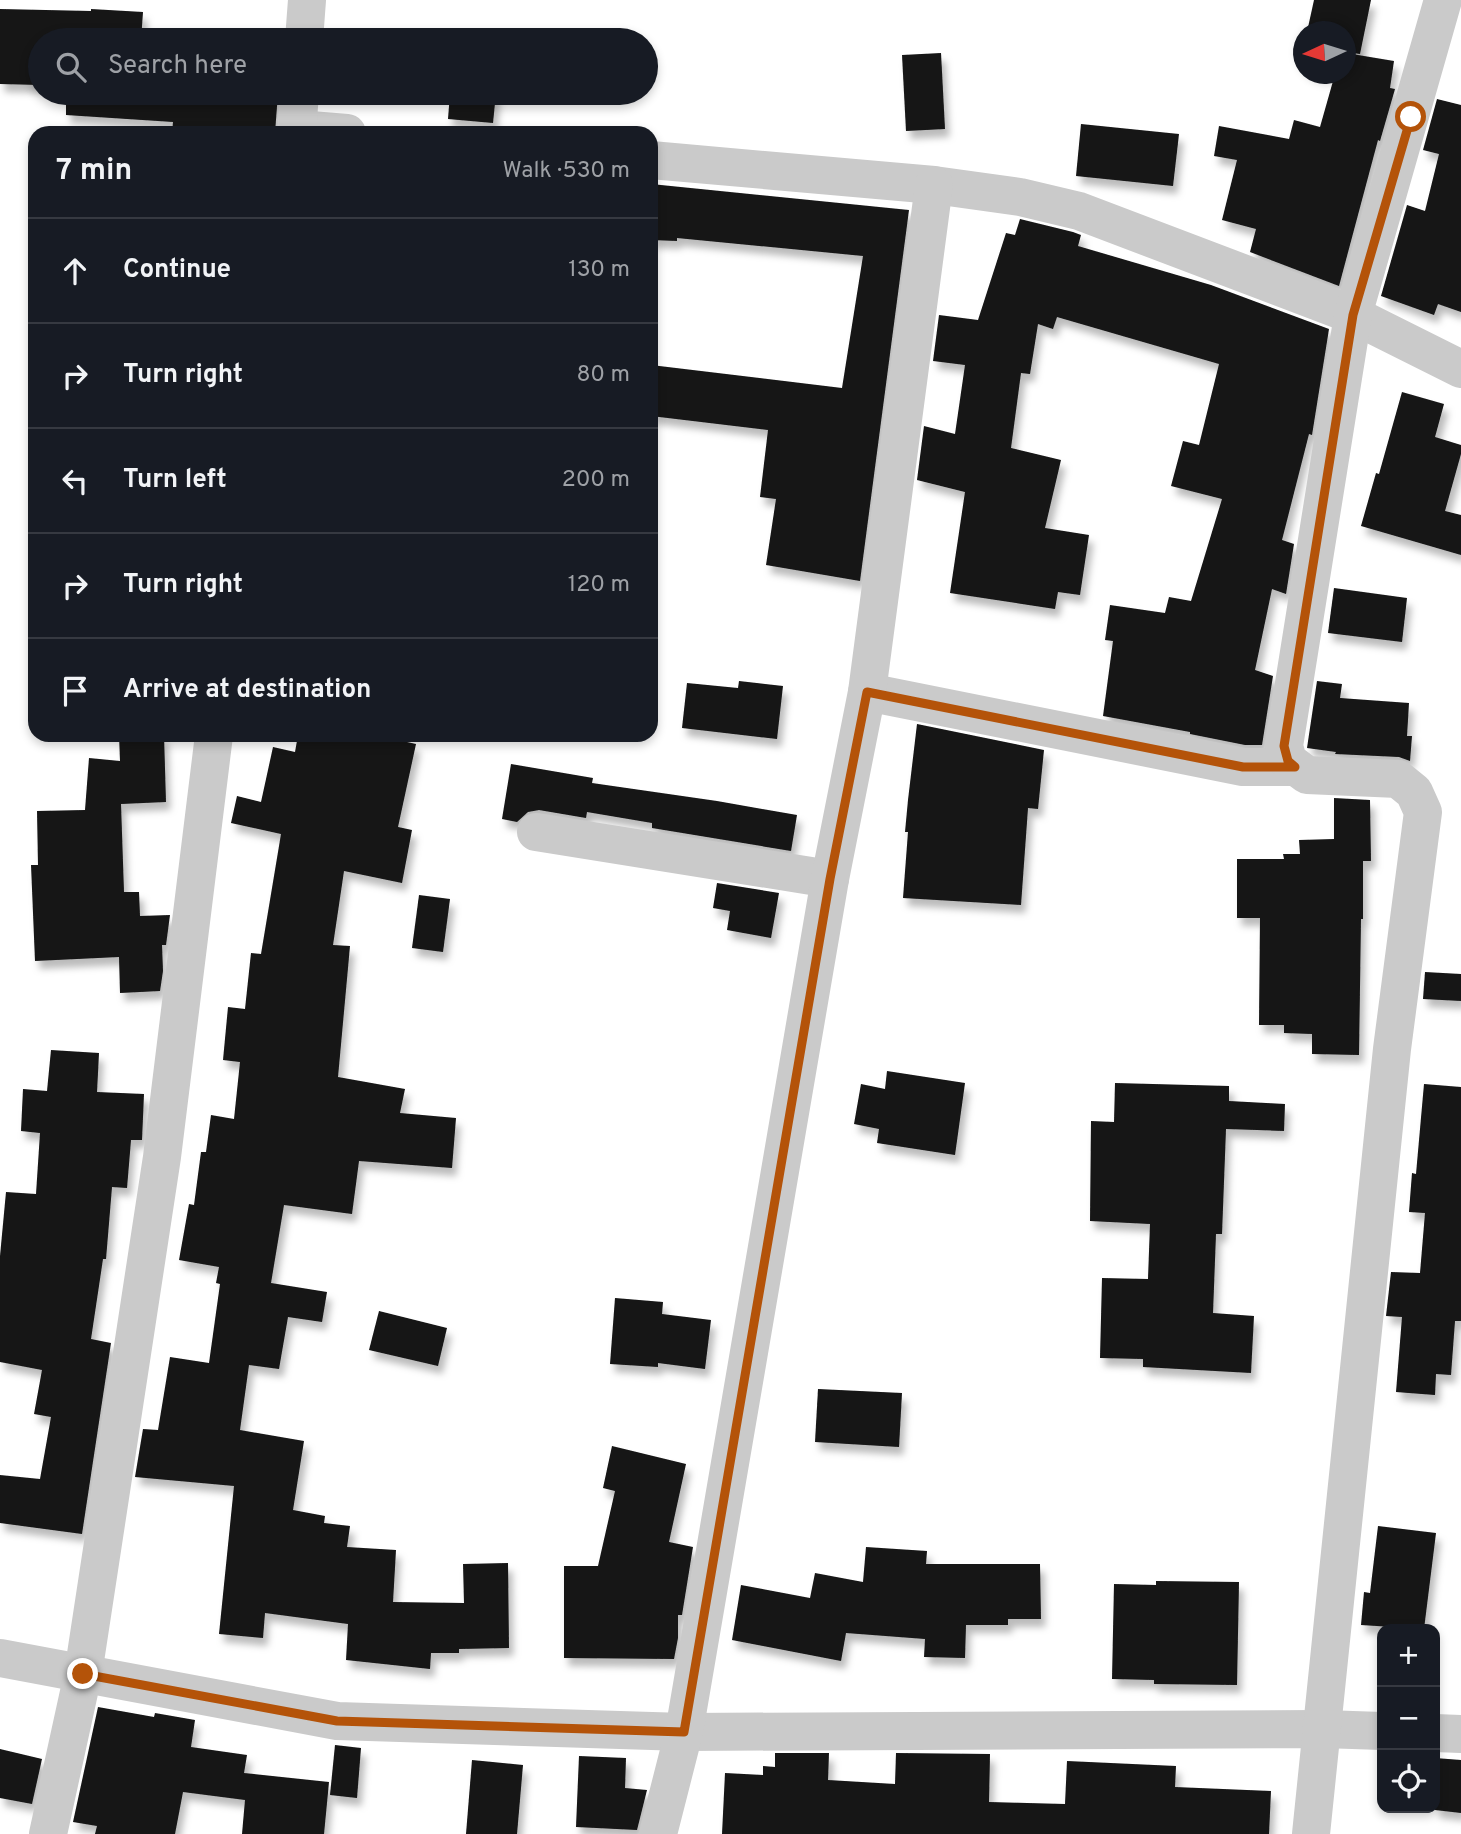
<!DOCTYPE html>
<html lang="en">
<head>
<meta charset="utf-8">
<style>
  :root { --surface:#171b24; --page:#242831; --text:#f1f3f6; --muted:#9ea1a6; --line:#363941 }
  body { margin:0; font-family:Overpass,sans-serif; background:var(--page); color:var(--text) }
  .controls { position:absolute; right:21px; bottom:21px; display:grid; overflow:hidden; border-radius:14px; box-shadow:0 4px 10px #0003 }
  .controls button { width:63px; height:63px; display:grid; place-items:center; padding:0; border:0; border-bottom:2px solid var(--line); background:var(--surface); color:var(--text); font:35px sans-serif }
  .compass { position:absolute; left:1293px; top:21px; width:63px; height:63px; border-radius:50%; background:var(--surface); box-shadow:0 4px 10px #0003; rotate:266deg }
  .stop { position:absolute; width:21px; height:21px; margin:-16px; border:5px solid #b45309; border-radius:50%; background:#fff }
  .stop.end { background:#b45309; border-color:#fff; box-shadow:0 2px 7px #0008 }
  .list { margin:0; padding:0; list-style:none }
  h2 { display:flex; justify-content:space-between; align-items:center; height:91px; margin:0; padding:0 28px; font-size:30px }
  h2 small { font-size:23px; font-weight:400; color:var(--muted) }
  .list li { display:grid; grid-template-columns:46px 1fr auto; gap:21px; align-items:center; box-sizing:border-box; height:105px; padding:0 28px; border-top:2px solid var(--line) }
  .list b { display:block; font-size:26px; white-space:nowrap }
  .list em { font-size:23px; font-style:normal; color:var(--muted) }
  .icon { flex:none; width:38px; height:38px; fill:none; stroke:currentColor; stroke-width:2; stroke-linecap:round; stroke-linejoin:round }
  .map { position:relative; flex:none; width:1461px; height:1834px; overflow:hidden }
  .search { position:absolute; background:var(--surface); box-shadow:0 4px 10px #0003; left:28px; top:28px; width:630px; height:77px; display:flex; align-items:center; gap:18px; box-sizing:border-box; padding:0 24px; border-radius:38px; color:var(--muted); font-size:26px }
  .panel { position:absolute; background:var(--surface); box-shadow:0 4px 10px #0003; left:28px; top:126px; width:630px; height:616px; border-radius:21px }
  .map>svg:first-child { display:block }
  .building { fill:#141414; filter:url(#shadow) }
  .lines { fill:none; stroke-linecap:round; stroke-linejoin:round }
  .street { stroke:#cacaca; stroke-width:38 }
  .route { stroke:#b45309; stroke-width:9 }
</style>
</head>
<body>
<div class="map">
<svg width="1461" height="1834" viewBox="0 0 1461 1834">
  <defs>
    <filter id="shadow"><feDropShadow dx="4.5" dy="8" stdDeviation="3.5" flood-color="#0004"/></filter>
  </defs>
  <rect width="100%" height="100%" fill="#fff"/>
  <g class="building">
    <path d="M1314 0H1371L1360 54 1346 52V32H1307Z"/>
    <path d="M0 9 91 11V9L143 12 141 40H40V85L0 84Z"/>
    <path d="M941 53 945 129 906 131 902 55Z"/>
    <path d="M1346 53 1394 61 1390 88 1395 89 1380 141 1378 140 1339 286 1250 252 1256 229 1222 220 1237 160 1214 156 1219 126 1289 139 1294 120 1320 127 1335 74H1346Z"/>
    <path d="M66 93H278L275 133H172L173 122 66 115Z"/>
    <path d="M450 93H496L493 123 448 119Z"/>
    <path d="M1437 99 1461 105V312L1438 304 1434 315 1381 296 1407 205 1425 211 1439 154 1423 150Z"/>
    <path d="M1081 124 1179 134 1173 186 1076 176Z"/>
    <path d="M651 184 909 210 860 581 766 565 776 499 760 497 768 430 651 416V365L842 388 863 256 677 238V241L651 240Z"/>
    <path d="M1020 219 1073 232 1081 235 1078 246 1211 285 1329 329 1312 435 1309 434 1282 540 1294 544 1286 594 1272 589 1255 670 1273 676 1262 745H1245L1190 734V732L1103 716 1113 641 1105 640 1110 605 1165 613 1169 597 1191 601 1222 499 1171 486 1183 441 1199 445 1219 364 1057 317 1053 329 1038 324 1030 374 1021 373 1011 448 1061 460 1045 528 1089 535 1080 595 1058 592 1055 609 950 593 965 492 917 480 924 426 955 434 965 365 933 361 939 315 978 320 1006 233 1015 235Z"/>
    <path d="M1402 392 1444 404 1435 437 1461 445V454L1445 511 1461 515V555L1361 526 1376 473 1379 474Z"/>
    <path d="M1334 588 1407 598 1402 642 1328 633Z"/>
    <path d="M739 681 783 686 777 739 682 728 687 683 738 688Z"/>
    <path d="M1317 681 1342 684 1340 698 1409 703 1407 736H1412L1410 761 1399 757 1335 754 1336 752 1307 748Z"/>
    <path d="M917 724 1044 750 1038 809 1028 808 1021 905 903 898 908 832H905L908 800Z"/>
    <path d="M119 735H164L166 802 121 804 124 892H139L140 916 170 915 166 945H162L163 971 160 991 120 993 119 957 35 961 31 865H38L37 811 85 810 89 758 120 761Z"/>
    <path d="M298 735H376L416 744 398 827 412 830 402 883 344 871 333 945 350 946 338 1077 405 1089 400 1113 456 1118 452 1168 359 1161 352 1214 284 1205 271 1283 327 1292 322 1322 288 1317 279 1369 249 1365 240 1430 304 1441 293 1510 325 1516 324 1523 350 1526 347 1547 396 1550 393 1602 464 1603 463 1564 508 1563 509 1648 459 1649V1653H431L430 1669 346 1660 348 1624 265 1613 263 1638 219 1634 234 1486 135 1477 143 1429 158 1430 170 1357 209 1363 220 1284 216 1283 219 1267 179 1260 189 1204 194 1205 201 1152H206L211 1115 234 1119 240 1062 223 1060 228 1007 245 1009 251 953 261 954 281 834 231 823 237 796 261 802 273 747 295 752Z"/>
    <path d="M511 764 593 778 592 783 717 801 797 815 791 851 652 828V823L587 812 586 818 539 810 528 812 517 822 502 819Z"/>
    <path d="M1334 798 1370 800 1371 861H1363V919H1361L1359 1055 1312 1054V1034L1284 1033V1025H1259L1260 918H1237V859H1284L1283 854H1300L1299 840 1334 839Z"/>
    <path d="M717 883 779 893 771 938 727 930 730 911 713 908Z"/>
    <path d="M419 895 450 899 443 952 412 948Z"/>
    <path d="M1425 972 1461 974V1001L1423 999Z"/>
    <path d="M51 1050 99 1053 97 1092 144 1094 142 1140H131L127 1188 112 1187 106 1259H103L91 1339 111 1343 82 1534 0 1523V1475L40 1479 51 1417 34 1414 42 1370 0 1362V1256L6 1192 36 1194 40 1133 21 1131 23 1089 47 1091Z"/>
    <path d="M887 1071 965 1083 955 1155 877 1143 879 1129 854 1124 861 1084 885 1089Z"/>
    <path d="M1115 1083 1229 1086V1101L1285 1104 1284 1131 1226 1129 1222 1234H1216L1213 1313 1254 1316 1251 1373 1143 1367V1359L1100 1358 1102 1278 1148 1279 1150 1224 1090 1221 1091 1121 1114 1122Z"/>
    <path d="M1424 1084 1461 1087V1321H1455L1451 1375 1436 1374 1435 1395 1396 1392 1402 1317 1386 1316 1391 1272 1420 1273 1425 1213 1409 1212 1412 1173 1416 1174Z"/>
    <path d="M615 1298 663 1302 662 1314 711 1320 705 1369 658 1363V1367L610 1364Z"/>
    <path d="M379 1311 447 1328 438 1366 369 1350Z"/>
    <path d="M818 1389 902 1393 899 1447 815 1442Z"/>
    <path d="M612 1446 686 1464 669 1542 693 1547 682 1615H678V1638L674 1659 564 1658V1566H598L615 1491 603 1488Z"/>
    <path d="M1378 1526 1436 1533 1424 1629 1361 1625 1364 1592 1370 1593Z"/>
    <path d="M866 1547 927 1551 926 1564H1040L1041 1619H1008V1625H966L965 1658 924 1657 925 1639 846 1633 841 1661 732 1640 741 1585 810 1598 815 1573 863 1582Z"/>
    <path d="M1156 1581 1239 1582 1237 1685 1154 1684V1680L1112 1679 1114 1584 1156 1585Z"/>
    <path d="M98 1707 154 1717 155 1713 195 1720 191 1747 247 1755 244 1773 329 1782 324 1834H242L245 1800 183 1792 175 1834H95L97 1826 73 1822Z"/>
    <path d="M335 1745 361 1748 357 1798 330 1795Z"/>
    <path d="M0 1749 42 1759 32 1804 0 1798Z"/>
    <path d="M775 1753H829L828 1780 895 1784 896 1753 990 1754 989 1802 1065 1804 1067 1761 1176 1766 1175 1787 1271 1791 1269 1834H722L725 1773 763 1775V1766L775 1767Z"/>
    <path d="M579 1756 626 1758 625 1788 647 1790 637 1830 576 1827Z"/>
    <path d="M1435 1758 1461 1760V1813L1435 1810Z"/>
    <path d="M472 1760 523 1765 517 1834H466Z"/>
  </g>
  <g class="lines">
    <g class="street">
      <path d="M304 40 307 0"/>
      <path d="M298 129 347 133"/>
      <path d="M297 133 300 93"/>
      <path d="M651 160 934 185 1020 197 1079 211 1353 315 1461 369"/>
      <path d="M867 692 1243 767H1295"/>
      <path d="M536 832 830 879"/>
      <path d="M0 1658 337 1721 684 1732 1323 1729 1382 1731"/>
      <path d="M1435 1733 1461 1734"/>
      <path d="M48 1834 83 1674 162 1157 214 735"/>
      <path d="M658 1834 684 1732 830 879 867 692 934 185"/>
      <path d="M1311 1834 1392 1049 1423 812 1414 792 1398 779 1307 775 1288 761 1284 746 1353 315 1443 0"/>
    </g>
  </g>
  <g class="lines">
    <path class="route" d="M83 1674 337 1721 684 1732 830 879 867 692 1243 767H1295L1288 761 1284 746 1353 315 1411 117"/>
  </g>
</svg>
<div class="controls">
<button>+</button>
<button>−</button>
<button><svg class="icon" aria-label="locate" viewBox="0 0 24 24"><circle cx="12" cy="12" r="6"/><path d="M12 2v4M12 18v4M2 12h4M18 12h4"/></svg></button>
</div>
<svg class="compass" viewBox="-18 -18 36 36"><path d="M0-13l5 13h-10z" fill="#e53935"/><path d="M0 13l5-13h-10z" fill="#9ea1a6"/></svg>
<div class="stop" style="left:1411px;top:117px"></div>
<div class="stop end" style="left:83px;top:1674px"></div>
<div class="search"><svg class="icon" aria-label="search" viewBox="0 0 24 24"><circle cx="10" cy="10" r="6"/><path d="M15 15l6 6"/></svg>Search here</div>
<section class="panel">
<h2>7 min<small>Walk · 530 m</small></h2>
<ul class="list">
<li><svg class="icon" aria-label="ahead" viewBox="0 0 24 24"><path d="M12 20V5M6 11l6-6 6 6"/></svg><div><b>Continue</b></div><em>130 m</em></li>
<li><svg class="icon" aria-label="right" viewBox="0 0 24 24"><path d="M7 20v-9h11M14 6l5 5-5 5"/></svg><div><b>Turn right</b></div><em>80 m</em></li>
<li><svg class="icon" aria-label="left" viewBox="0 0 24 24"><path d="M17 20v-9H6M10 6l-5 5 5 5"/></svg><div><b>Turn left</b></div><em>200 m</em></li>
<li><svg class="icon" aria-label="right" viewBox="0 0 24 24"><path d="M7 20v-9h11M14 6l5 5-5 5"/></svg><div><b>Turn right</b></div><em>120 m</em></li>
<li><svg class="icon" aria-label="arrive" viewBox="0 0 24 24"><path d="M6 21V4h12l-3 4 3 4H6"/></svg><div><b>Arrive at destination</b></div></li>
</ul>
</section>
</div>
</body>
</html>
